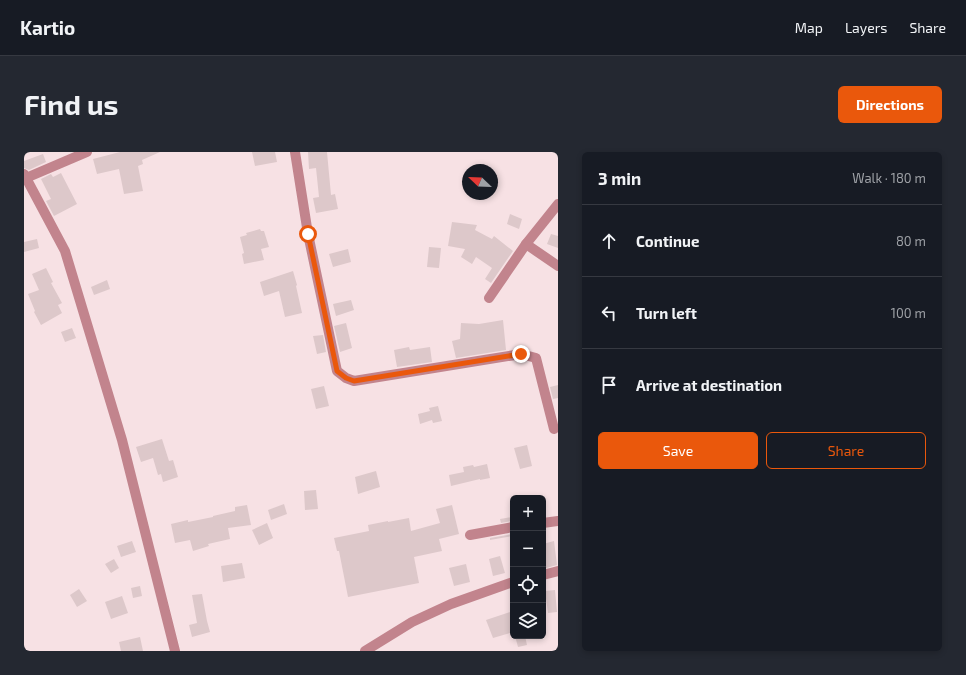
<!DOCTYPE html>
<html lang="en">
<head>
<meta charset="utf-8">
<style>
  :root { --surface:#171b24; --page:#242831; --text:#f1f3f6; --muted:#9ea1a6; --line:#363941; --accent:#ea580c }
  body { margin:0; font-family:"Exo 2",sans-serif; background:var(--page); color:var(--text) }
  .controls { position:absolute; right:12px; bottom:12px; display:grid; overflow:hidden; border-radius:6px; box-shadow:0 2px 6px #0003 }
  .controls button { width:36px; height:36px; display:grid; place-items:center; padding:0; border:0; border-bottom:1px solid var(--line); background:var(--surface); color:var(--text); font:20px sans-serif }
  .compass { position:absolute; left:438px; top:12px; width:36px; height:36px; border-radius:50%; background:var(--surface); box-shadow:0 2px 6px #0003; rotate:293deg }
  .stop { position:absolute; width:12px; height:12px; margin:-9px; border:3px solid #ea580c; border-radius:50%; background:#fff }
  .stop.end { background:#ea580c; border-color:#fff; box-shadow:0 1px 4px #0008 }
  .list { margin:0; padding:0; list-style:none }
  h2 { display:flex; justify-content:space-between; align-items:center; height:52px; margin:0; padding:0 16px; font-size:17px }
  h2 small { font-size:13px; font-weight:400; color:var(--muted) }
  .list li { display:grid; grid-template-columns:26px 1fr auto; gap:12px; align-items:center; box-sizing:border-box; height:72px; padding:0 16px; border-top:1px solid var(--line) }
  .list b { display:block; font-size:15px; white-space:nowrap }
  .list em { font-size:13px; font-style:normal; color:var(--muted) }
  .actions { display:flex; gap:8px; padding:12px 16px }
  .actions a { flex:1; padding:9px 0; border:1px solid var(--accent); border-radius:6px; text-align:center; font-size:14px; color:var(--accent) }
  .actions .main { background:var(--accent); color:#fff }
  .icon { flex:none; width:22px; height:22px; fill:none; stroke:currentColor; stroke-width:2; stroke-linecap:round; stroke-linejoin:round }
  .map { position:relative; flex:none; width:534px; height:499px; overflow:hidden; border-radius:6px }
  header { display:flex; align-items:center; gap:24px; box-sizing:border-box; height:56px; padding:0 20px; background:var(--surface); border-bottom:1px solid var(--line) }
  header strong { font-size:19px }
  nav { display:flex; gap:22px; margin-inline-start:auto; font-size:14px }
  .intro { display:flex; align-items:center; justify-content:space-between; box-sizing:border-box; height:96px; padding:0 24px }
  h1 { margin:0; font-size:28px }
  .button { padding:10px 18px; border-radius:6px; background:var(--accent); color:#fff; font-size:14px; font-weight:700 }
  main { display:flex; gap:24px; padding:0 24px }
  aside { flex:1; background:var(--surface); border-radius:6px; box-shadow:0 2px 6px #0003 }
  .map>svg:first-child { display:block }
  .building { fill:#ddc8ca }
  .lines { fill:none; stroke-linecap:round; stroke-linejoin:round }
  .minor { stroke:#c2848d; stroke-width:10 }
  .route { stroke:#ea580c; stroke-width:5 }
</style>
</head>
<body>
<header>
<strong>Kartio</strong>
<nav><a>Map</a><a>Layers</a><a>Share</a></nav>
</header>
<div class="intro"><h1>Find us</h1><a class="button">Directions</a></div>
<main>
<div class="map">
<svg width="534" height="499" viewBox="0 0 534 499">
  <rect width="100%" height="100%" fill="#f7e1e4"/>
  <g class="building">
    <path d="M96 0H136L118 8 119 12 114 14 119 39 100 42 95 17 73 22 69 7Z"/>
    <path d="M228 0H251L253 10 231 14Z"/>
    <path d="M284 0H303L307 43 311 42 314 57 292 61 289 46 295 45 292 16 285 17Z"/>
    <path d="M19 2 22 10 5 18 0 16V9Z"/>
    <path d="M37 21 53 52 30 64 22 49 27 47 17 27 27 22 29 25Z"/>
    <path d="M486 62 498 67 495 77 483 72Z"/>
    <path d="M428 70 453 73 451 78 468 87 470 84 489 99 467 131 461 127 468 116 452 105 448 112 437 105 441 97 424 94Z"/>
    <path d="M236 77 237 79H240L245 95 237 97 240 108 220 112 218 102 220 101 216 85 223 83 222 81Z"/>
    <path d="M527 82 534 84V96L523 92Z"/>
    <path d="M13 87 15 96 0 100V90Z"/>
    <path d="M405 95 417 96 415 116 403 115Z"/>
    <path d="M324 97 327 110 309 115 305 102Z"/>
    <path d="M22 116 29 130 27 131 38 151 34 153 38 161 17 173 10 160 11 159 4 142 15 138 8 122Z"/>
    <path d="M269 119 273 133 272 134 278 161 261 165 255 139 240 144 236 130Z"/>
    <path d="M83 128 86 137 70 143 67 135Z"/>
    <path d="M327 148 330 158 312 164 309 152Z"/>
    <path d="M479 168 482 198 432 206 428 189 436 187 437 171 455 172Z"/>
    <path d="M322 171 328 196 316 200 310 174Z"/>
    <path d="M48 176 52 186 41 190 37 180Z"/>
    <path d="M299 183 302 200 293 202 289 184Z"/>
    <path d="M385 195 386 198 406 195 408 210 373 215 370 198Z"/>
    <path d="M534 233V246L529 247 526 235Z"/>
    <path d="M300 234 305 254 292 257 287 237Z"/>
    <path d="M414 254 418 269 409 271 408 268 396 272 394 262 406 259 405 256Z"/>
    <path d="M138 287 145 309 149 308 154 325 139 330 137 322 134 323 129 306 117 310 112 295Z"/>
    <path d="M503 293 508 314 496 317 490 296Z"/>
    <path d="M463 312 466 326 456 328V327L427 334 425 323 440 320 439 315 449 313 450 315Z"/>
    <path d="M352 319 356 335 334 342 331 325Z"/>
    <path d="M292 338 294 357 281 358 280 339Z"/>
    <path d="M260 352 263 362 247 368 244 358Z"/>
    <path d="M223 353 227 373 204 376 206 387 184 392 185 394 169 399 166 388 151 391 147 372 164 368V370L189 365V364L211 359V355Z"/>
    <path d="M428 353 435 382 415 387 418 399 390 405 395 431 324 445 315 399H313L310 386 345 379 344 373 364 369V370L385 366 387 379 416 371 412 357Z"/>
    <path d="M488 365V369L477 371 476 367Z"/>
    <path d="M243 371 249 386 235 393 228 378Z"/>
    <path d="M489 382V384L466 388V386Z"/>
    <path d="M108 389 112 400 97 405 93 394Z"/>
    <path d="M530 389 533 413 522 416 519 392Z"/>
    <path d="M476 404 481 421 469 424 465 407Z"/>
    <path d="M90 407 95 416 87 421 81 412Z"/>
    <path d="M218 411 221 426 199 430 197 414Z"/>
    <path d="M442 412 446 430 430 434 425 416Z"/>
    <path d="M116 434 118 444 109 446 107 436Z"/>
    <path d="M55 437 63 449 53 455 46 443Z"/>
    <path d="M531 438 533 460 524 461 521 439Z"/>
    <path d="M178 442 183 469 186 480 168 485 165 473 173 471 168 443Z"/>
    <path d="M98 444 104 461 87 467 81 450Z"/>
    <path d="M489 459V480L469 486 462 468Z"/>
    <path d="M491 484H501L503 493 494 495Z"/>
    <path d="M116 485 119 499H97L95 490Z"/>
  </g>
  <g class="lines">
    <g class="minor">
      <path d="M271 0 284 82 313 219 322 226 330 229 497 202 512 206 530 277"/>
      <path d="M0 22 41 99 98 288 151 499"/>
      <path d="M2 26 63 0"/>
      <path d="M502 92 534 114"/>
      <path d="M465 146 502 92 534 52"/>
      <path d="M519 371 534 369"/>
      <path d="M446 383 489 375"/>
      <path d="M519 423 534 419"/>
      <path d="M341 499 388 470 427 452 489 430"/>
    </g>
  </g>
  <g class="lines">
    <path class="route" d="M284 82 313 219 322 226 330 229 497 202"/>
  </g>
</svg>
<div class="controls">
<button>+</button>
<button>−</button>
<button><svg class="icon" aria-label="locate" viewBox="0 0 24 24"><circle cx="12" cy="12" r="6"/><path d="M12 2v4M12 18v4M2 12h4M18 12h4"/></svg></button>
<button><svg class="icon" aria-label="layers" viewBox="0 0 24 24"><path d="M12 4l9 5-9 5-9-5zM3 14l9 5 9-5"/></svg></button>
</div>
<svg class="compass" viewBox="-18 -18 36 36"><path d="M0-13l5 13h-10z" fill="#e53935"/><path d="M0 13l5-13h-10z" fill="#9ea1a6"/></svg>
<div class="stop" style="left:284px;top:82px"></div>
<div class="stop end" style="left:497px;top:202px"></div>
</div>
<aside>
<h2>3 min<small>Walk · 180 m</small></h2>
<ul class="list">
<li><svg class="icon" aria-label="ahead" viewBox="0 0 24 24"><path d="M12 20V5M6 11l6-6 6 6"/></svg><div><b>Continue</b></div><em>80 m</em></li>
<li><svg class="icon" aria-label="left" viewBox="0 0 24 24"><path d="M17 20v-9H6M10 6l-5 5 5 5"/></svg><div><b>Turn left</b></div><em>100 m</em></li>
<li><svg class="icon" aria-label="arrive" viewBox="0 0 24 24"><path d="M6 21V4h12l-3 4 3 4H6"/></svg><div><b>Arrive at destination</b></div></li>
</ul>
<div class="actions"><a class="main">Save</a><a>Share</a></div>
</aside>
</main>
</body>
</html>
